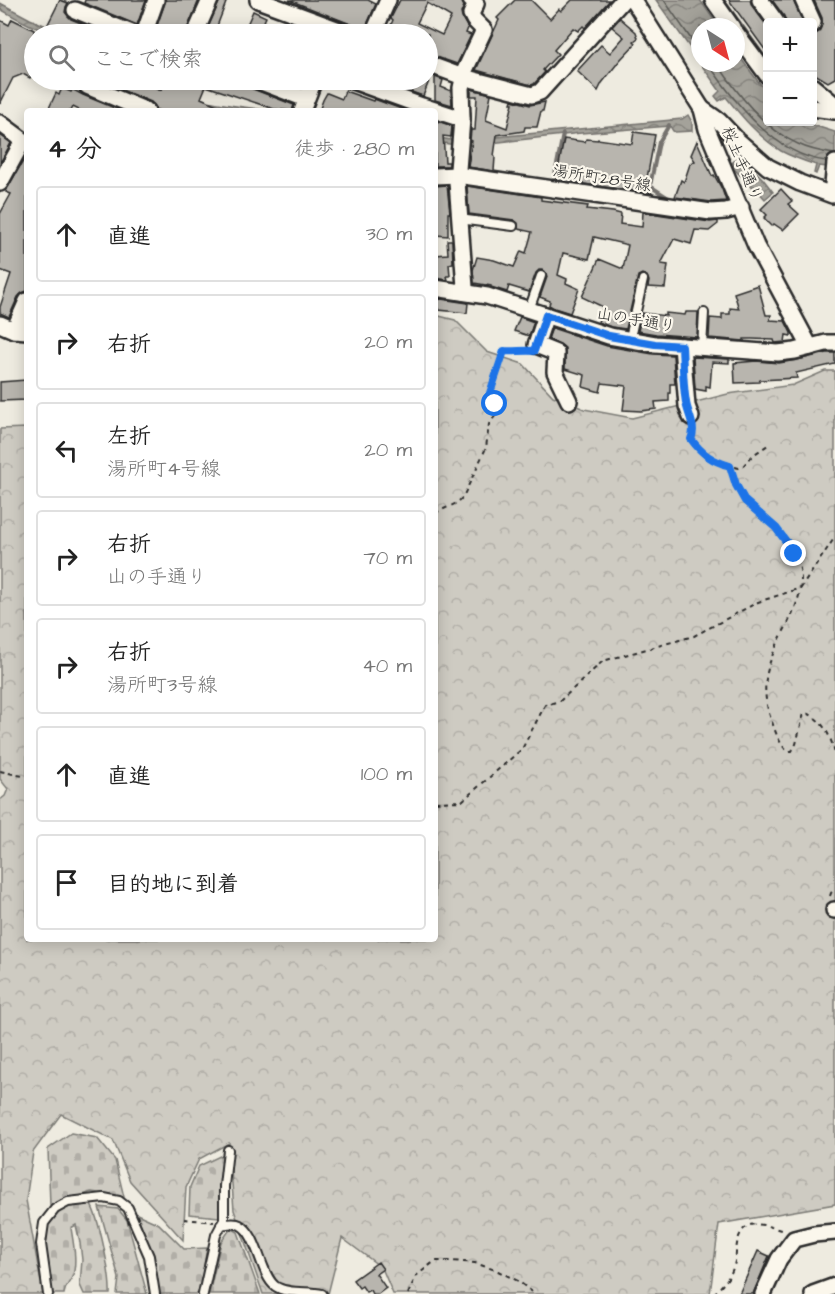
<!DOCTYPE html>
<html lang="ja">
<head>
<meta charset="utf-8">
<style>
  :root { --surface:#fff; --page:#f2f2f2; --text:#222; --muted:#767676; --line:#e0e0e0 }
  body { margin:0; font-family:"Architects Daughter","Klee One",sans-serif; background:var(--page); color:var(--text) }
  .controls { position:absolute; right:18px; top:18px; display:grid; overflow:hidden; border-radius:6px; box-shadow:0 3px 15px #0003 }
  .controls button { width:54px; height:54px; display:grid; place-items:center; padding:0; border:0; border-bottom:2px solid var(--line); background:var(--surface); color:var(--text); font:30px sans-serif }
  .compass { position:absolute; left:691px; top:18px; width:54px; height:54px; border-radius:50%; background:var(--surface); box-shadow:0 3px 15px #0003; rotate:144deg }
  .stop { position:absolute; width:18px; height:18px; margin:-14px; border:4px solid #1a73e8; border-radius:50%; background:#fff }
  .stop.end { background:#1a73e8; border-color:#fff; box-shadow:0 2px 6px #0008 }
  .list { margin:0; padding:0; list-style:none }
  h2 { display:flex; justify-content:space-between; align-items:center; height:78px; margin:0; padding:0 24px; font-size:26px }
  h2 small { font-size:20px; font-weight:400; color:var(--muted) }
  .list li { display:grid; grid-template-columns:39px 1fr auto; gap:18px; align-items:center; box-sizing:border-box; height:96px; margin:0 12px 12px; padding:0 12px; border:2px solid var(--line); border-radius:6px }
  .list b { display:block; font-size:22px; white-space:nowrap }
  .list p { margin:0; font-size:20px; white-space:nowrap; color:var(--muted) }
  .list em { font-size:20px; font-style:normal; color:var(--muted) }
  .icon { flex:none; width:33px; height:33px; fill:none; stroke:currentColor; stroke-width:2; stroke-linecap:round; stroke-linejoin:round }
  .map { position:relative; flex:none; width:835px; height:1294px; overflow:hidden }
  .search { position:absolute; background:var(--surface); box-shadow:0 3px 15px #0003; left:24px; top:24px; width:414px; height:66px; display:flex; align-items:center; gap:15px; box-sizing:border-box; padding:0 21px; border-radius:33px; color:var(--muted); font-size:22px }
  .panel { position:absolute; background:var(--surface); box-shadow:0 3px 15px #0003; left:24px; top:108px; width:414px; height:834px; border-radius:6px }
  .map>svg:first-child { display:block }
  .forest { fill:url(#forest-crowns); stroke:#7c7b76; stroke-width:1.5 }
  .cemetery { fill:url(#cemetery-stones); stroke:#7c7b76; stroke-width:1.5 }
  .water { fill:url(#water-waves); stroke:#74726e; stroke-width:1.5 }
  .lines { fill:none; stroke-linecap:round; stroke-linejoin:round }
  .shore { stroke:#5b5b57; stroke-width:1.5 }
  .stream { stroke:#74726e; stroke-width:4 }
  .building { fill:#b8b5ae; stroke:#2b2b2b; stroke-width:1.5; fill-rule:evenodd }
  .lane-casing { stroke:#2b2b2b; stroke-width:12 }
  .street-casing { stroke:#2b2b2b; stroke-width:20 }
  .path { stroke:#2b2b2b; stroke-width:2; stroke-dasharray:4.5 4.5; stroke-linecap:butt }
  .lane { stroke:#fbf7ec; stroke-width:8 }
  .street { stroke:#fbf7ec; stroke-width:15 }
  .route { stroke:#1a73e8; stroke-width:8 }
  .labels { text-anchor:middle; dominant-baseline:central; stroke-width:4.5; stroke-linejoin:round; paint-order:stroke }
  .street-label { font-size:16px; fill:#2b2b2b; stroke:#fbf7ec }
</style>
</head>
<body>
<div class="map">
<svg width="835" height="1294" viewBox="0 0 835 1294">
  <defs>
    <pattern id="forest-crowns" width="20" height="18" patternUnits="userSpaceOnUse" patternTransform="scale(1.5)"><rect width="20" height="18" fill="#cecbc2"/><path d="M2 6a3 3 0 1 1 6 0M12 15a3 3 0 1 1 6 0" fill="none" stroke="#b1aea7"/></pattern>
    <pattern id="cemetery-stones" width="16" height="16" patternUnits="userSpaceOnUse" patternTransform="scale(1.5)"><rect width="16" height="16" fill="#cecbc2"/><path d="M2 7V4a2 2 0 0 1 4 0v3zM10 15v-3a2 2 0 0 1 4 0v3z" fill="#b1aea7"/></pattern>
    <pattern id="water-waves" width="16" height="10" patternUnits="userSpaceOnUse" patternTransform="scale(1.5)"><rect width="16" height="10" fill="#a4a29a"/><path d="M0 5q4-4 8 0t8 0" fill="none" stroke="#86847e"/></pattern>
  </defs>
  <rect width="100%" height="100%" fill="#eeebe0"/>
  <filter id="ink" filterUnits="userSpaceOnUse"><feTurbulence type="fractalNoise" baseFrequency=".0167" numOctaves="2"/><feDisplacementMap in="SourceGraphic" scale="12" xChannelSelector="R" yChannelSelector="G"/><feConvolveMatrix kernelMatrix="1 2 1 2 8 2 1 2 1" color-interpolation-filters="sRGB"/></filter>
  <g filter="url(#ink)">
    <path class="forest" d="M435 315 455 320 487 352 523 364 553 396 584 409 632 418 728 394 793 385 825 371H835V1204L719 1224 710 1294H393L382 1268 342 1238 328 1294H263L234 1210 229 1143 199 1159 186 1187 183 1240 130 1181 113 1140 61 1114 33 1152 26 1200 43 1294H0V800L5 796 8 789 0 779V429L27 428V939H435Z"/>
    <g class="cemetery">
      <path d="M71 1133 97 1138 115 1160 124 1197 92 1192 50 1205 48 1149Z"/>
      <path d="M224 1154 219 1217 189 1214 190 1187 199 1166Z"/>
      <path d="M90 1203C99 1217 111 1276 110 1294H84L80 1285 82 1260 80 1243 76 1225 71 1228C73 1241 78 1264 72 1277 69 1284 65 1286 64 1294H51L49 1268 45 1240 47 1226 55 1216 66 1207Z"/>
      <path d="M99 1207 118 1209 127 1220 147 1294H117L119 1278Z"/>
      <path d="M137 1214 159 1224 184 1249 207 1248 199 1294H160L153 1259Z"/>
      <path d="M231 1228 238 1232 260 1294H209L221 1242Z"/>
    </g>
    <g class="water">
      <path d="M656 0H700L719 27H700V62Z"/>
      <path d="M0 3 30 19 65 34C42 34 20 20 0 9Z"/>
      <path d="M736 52 757 80 767 92 768 122H803L835 132V168L819 166 816 174 814 173 816 165C804 161 792 157 781 151 759 137 742 117 726 97L719 101 715 96 720 91 700 63H736Z"/>
      <path d="M143 80C162 79 175 91 192 97 218 105 246 107 272 111 252 111 230 111 210 106 187 101 165 90 143 80Z"/>
      <path d="M688 115 692 122V131L675 132 673 131 670 126 581 133 464 146 435 142V137L456 141 466 140 682 119Z"/>
      <path d="M737 158 738 159H743L763 179 773 192 765 199 756 189H754L733 168V164L732 163Z"/>
    </g>
    <g class="lines">
      <g class="shore">
        <path d="M664 0 700 52"/>
        <path d="M708 63C735 103 775 155 826 161"/>
        <path d="M717 63C737 93 764 129 798 144 810 150 822 152 834 154"/>
      </g>
      <g class="stream">
        <path d="M723 0 768 62"/>
        <path d="M468 111 470 113V136"/>
        <path d="M553 185 563 134"/>
        <path d="M650 186 673 201"/>
        <path d="M645 198 650 186 659 142 669 125"/>
      </g>
    </g>
    <g class="building">
      <path d="M60 0 68 3 66 7 65 12 71 19 109 34H43Z"/>
      <path d="M85 0H146L137 25 84 3Z"/>
      <path d="M166 0H199L185 34H154Z"/>
      <path d="M220 0H227L214 34H205Z"/>
      <path d="M289 0H368L376 4 363 34H359L358 28 353 25Z"/>
      <path d="M400 0H458L462 2 464 6 461 13 462 18 468 28 466 33 471 35 457 64 428 54V34H387L393 20 391 18ZM427 3 451 17 442 35 417 23Z"/>
      <path d="M515 0H531L550 19 559 9 561 11 572 0H610L585 28 583 26 578 31 573 28 554 50 558 54 543 70 545 72 534 84 531 85 476 70 499 20 497 18Z"/>
      <path d="M729 0H750L752 6 768 27V54Z"/>
      <path d="M772 0H793L803 22H786L784 16Z"/>
      <path d="M814 0H835V78L828 82 813 73V35L819 32 822 24V18Z"/>
      <path d="M253 11 266 17 258 34H243Z"/>
      <path d="M620 18 636 32 638 38 634 41 636 43 620 60 602 83 598 91 577 71 601 45 610 53 624 37 612 27Z"/>
      <path d="M12 19 34 30V70L30 78 23 74 13 78 0 104V20L9 25Z"/>
      <path d="M295 24 309 29 306 34H290Z"/>
      <path d="M428 74 431 76 423 96 380 81 381 80H428Z"/>
      <path d="M435 77 443 80 441 87 451 91 452 105 435 100Z"/>
      <path d="M97 80H139L161 90 164 80H247L248 86 253 89 294 105 292 111 274 109 206 86 201 98 230 111H160L157 110 155 106 151 102Z"/>
      <path d="M62 88 71 92 72 89 83 95 122 111H81L73 107 71 111H56L49 108 56 93 59 95Z"/>
      <path d="M471 89 491 94 486 120 507 128 513 103H511L512 100 530 105 545 102 543 111H541L537 127H525L524 131 497 135 494 156 495 157 494 171 468 167 472 141 470 140 471 130H475L477 96H471Z"/>
      <path d="M345 91 373 101 374 99 407 111H319L323 100 327 93 342 99Z"/>
      <path d="M435 120 452 126 451 137 443 136 445 162H449V166H435Z"/>
      <path d="M634 132 655 135 645 189 653 194 556 180 564 139 585 142 586 139 598 140V139L632 144Z"/>
      <path d="M0 135 11 143 0 163Z"/>
      <path d="M697 141 712 176 714 175 722 189 726 201 711 202 675 197 681 180 684 182 690 164 695 161 691 155Z"/>
      <path d="M26 156 27 157V291L22 293 18 297 9 317 0 313V307L11 274 0 270V214L11 194 6 192 7 189Z"/>
      <path d="M447 185 450 213H448V236L435 235V186Z"/>
      <path d="M467 186 541 197V200L588 206 587 209 613 212 621 214 620 224 642 227 643 212 710 222 718 221V224L709 231 695 230 691 244 674 239 661 264 668 265 665 288 648 287 649 281 647 276 642 274 638 276 626 329 611 327 598 322 603 307 582 297 599 259 623 269 628 245 594 237 589 259 563 253 558 275 567 279 566 283 579 289 570 313 554 308 549 305 550 301 540 297 547 277 546 273 542 270H539L536 273 529 292 509 286 507 292 491 287V286L474 283 473 270 477 257 494 260 514 267 521 251 526 253 532 232 518 229V223L514 220 469 214Z"/>
      <path d="M781 189 792 201 788 204 799 214 783 230 774 224 772 226 764 218 767 215 761 209Z"/>
      <path d="M447 240H452L453 263 449 264 450 276H447L448 280 435 278V255L448 254Z"/>
      <path d="M758 285 766 315H771L770 320 785 321 791 333V336L786 335 785 342 775 343 774 340 752 339H744V341L709 338 710 318 722 319V314H730V308L739 309 734 293Z"/>
      <path d="M441 299 468 303 467 313 439 310V309L435 308 436 300Z"/>
      <path d="M686 312H698L697 337 656 334 638 331 642 313 666 316V313L685 315Z"/>
      <path d="M520 317 534 322 529 336 514 331Z"/>
      <path d="M552 328 607 346 653 354 673 355 675 384H670V393H669V401L655 402 656 409 641 411 623 410 626 386 602 383 600 392 583 387 585 375 565 369V348L560 344 548 339Z"/>
      <path d="M827 353H835V364L796 373 797 378 760 380 759 382 735 383 734 363 756 361 779 363 797 360Z"/>
      <path d="M693 357 729 359V363L712 362 710 387 706 386V391L695 389Z"/>
      <path d="M26 380 27 400 0 401V382Z"/>
      <path d="M758 1251 769 1256 753 1294H739Z"/>
      <path d="M378 1262 383 1269 376 1274 386 1288 378 1294H372L370 1290 366 1292 362 1286 359 1288 353 1280Z"/>
    </g>
    <g class="lines">
      <g class="lane-casing">
        <g id="lane">
          <path d="M459 219 513 226"/>
          <path d="M529 310 541 276"/>
          <path d="M630 338 643 280"/>
          <path d="M702 347 704 313"/>
          <path d="M221 1225C227 1224 235 1222 240 1225 258 1234 260 1274 275 1286 286 1294 308 1291 322 1294"/>
          <path d="M48 1294 41 1244 44 1223 55 1209 68 1202 104 1198 119 1201 128 1208 149 1256 155 1294"/>
          <path d="M203 1294 216 1235 224 1220V1186L228 1150"/>
        </g>
      </g>
      <g class="street-casing">
        <g id="street">
          <path d="M258 0 350 34"/>
          <path d="M633 0 702 109 707 129 756 246 810 347"/>
          <path d="M713 0 732 27"/>
          <path d="M760 0 776 22"/>
          <path d="M803 0 813 22 812 25"/>
          <path d="M75 10 134 34"/>
          <path d="M736 33 768 76"/>
          <path d="M144 34 156 0"/>
          <path d="M195 34 210 0"/>
          <path d="M373 34 388 0"/>
          <path d="M428 64 463 77 532 95 540 92 623 0"/>
          <path d="M256 80 306 99"/>
          <path d="M350 80 422 106 462 119"/>
          <path d="M87 86 147 111"/>
          <path d="M812 86 835 105"/>
          <path d="M812 108 835 111"/>
          <path d="M702 109 719 121 737 140 768 167 800 183 832 195 835 163"/>
          <path d="M302 111 314 80"/>
          <path d="M0 123 27 143"/>
          <path d="M435 176 457 175 711 212 726 211 741 207"/>
          <path d="M0 183 23 141"/>
          <path d="M435 288 487 296 609 336 655 344 778 353 795 351 826 343H835"/>
          <path d="M463 292 465 287 457 182 462 119 461 88 465 70 484 30 474 20 471 14 476 4 471 0"/>
          <path d="M546 315 536 345 556 353 555 372 569 401"/>
          <path d="M0 324 14 330 27 331"/>
          <path d="M14 330 27 301"/>
          <path d="M682 346 687 406 691 417"/>
          <path d="M834 910H835"/>
          <path d="M763 1294 779 1259 794 1239 814 1234 835 1232"/>
          <path d="M813 1294 835 1286"/>
        </g>
      </g>
      <g class="path">
        <path d="M693 431 694 434 691 439 700 451 708 458 720 463 739 468 743 466 753 455 768 445"/>
        <path d="M730 466C733 479 738 493 747 503 752 509 759 512 765 517 782 532 801 555 801 579 801 596 795 608 788 623 771 656 757 681 771 719 775 730 778 742 787 751H792L796 744 803 717 804 714 807 713C824 721 831 737 835 754"/>
        <path d="M435 513 457 503 463 497 486 448 489 424 499 411 490 393 504 350C511 352 517 350 525 350"/>
        <path d="M0 771 27 777"/>
        <path d="M435 802 462 801 522 749 545 705 560 701 603 661 694 636 758 602 801 588 835 537"/>
        <path d="M830 896 831 893 835 889"/>
        <path d="M184 1219 214 1222"/>
        <path d="M408 1294 416 1276 435 1261H452L475 1263 498 1271 518 1281 535 1294"/>
        <path d="M714 1294C721 1286 730 1278 733 1268 737 1259 735 1249 738 1240 745 1215 766 1226 784 1231"/>
      </g>
      <use href="#lane" class="lane"/>
      <use href="#street" class="street"/>
    </g>
  </g>
  <g class="lines" filter="url(#ink)">
    <path class="route" d="M495 404 490 393 504 351C512 352 525 350 534 351L546 315 609 336 655 344 682 346C683 363 683 392 687 407 690 418 696 429 691 439 702 454 712 461 730 466L736 485 745 501 776 528 788 544 794 554"/>
  </g>
  <g class="labels">
    <g class="street-label">
      <text transform="translate(742 164) rotate(67)">桜土手通り</text>
      <text transform="translate(602 178) rotate(9)">湯所町28号線</text>
      <text transform="translate(636 320) rotate(10)">山の手通り</text>
    </g>
  </g>
</svg>
<div class="controls">
<button>+</button>
<button>−</button>
</div>
<svg class="compass" viewBox="-18 -18 36 36"><path d="M0-13l5 13h-10z" fill="#e53935"/><path d="M0 13l5-13h-10z" fill="#767676"/></svg>
<div class="stop" style="left:495px;top:404px"></div>
<div class="stop end" style="left:794px;top:554px"></div>
<div class="search"><svg class="icon" aria-label="search" viewBox="0 0 24 24"><circle cx="10" cy="10" r="6"/><path d="M15 15l6 6"/></svg>ここで検索</div>
<section class="panel">
<h2>4 分<small>徒歩 · 280 m</small></h2>
<ul class="list">
<li><svg class="icon" aria-label="ahead" viewBox="0 0 24 24"><path d="M12 20V5M6 11l6-6 6 6"/></svg><div><b>直進</b></div><em>30 m</em></li>
<li><svg class="icon" aria-label="right" viewBox="0 0 24 24"><path d="M7 20v-9h11M14 6l5 5-5 5"/></svg><div><b>右折</b></div><em>20 m</em></li>
<li><svg class="icon" aria-label="left" viewBox="0 0 24 24"><path d="M17 20v-9H6M10 6l-5 5 5 5"/></svg><div><b>左折</b><p>湯所町4号線</p></div><em>20 m</em></li>
<li><svg class="icon" aria-label="right" viewBox="0 0 24 24"><path d="M7 20v-9h11M14 6l5 5-5 5"/></svg><div><b>右折</b><p>山の手通り</p></div><em>70 m</em></li>
<li><svg class="icon" aria-label="right" viewBox="0 0 24 24"><path d="M7 20v-9h11M14 6l5 5-5 5"/></svg><div><b>右折</b><p>湯所町3号線</p></div><em>40 m</em></li>
<li><svg class="icon" aria-label="ahead" viewBox="0 0 24 24"><path d="M12 20V5M6 11l6-6 6 6"/></svg><div><b>直進</b></div><em>100 m</em></li>
<li><svg class="icon" aria-label="arrive" viewBox="0 0 24 24"><path d="M6 21V4h12l-3 4 3 4H6"/></svg><div><b>目的地に到着</b></div></li>
</ul>
</section>
</div>
</body>
</html>
